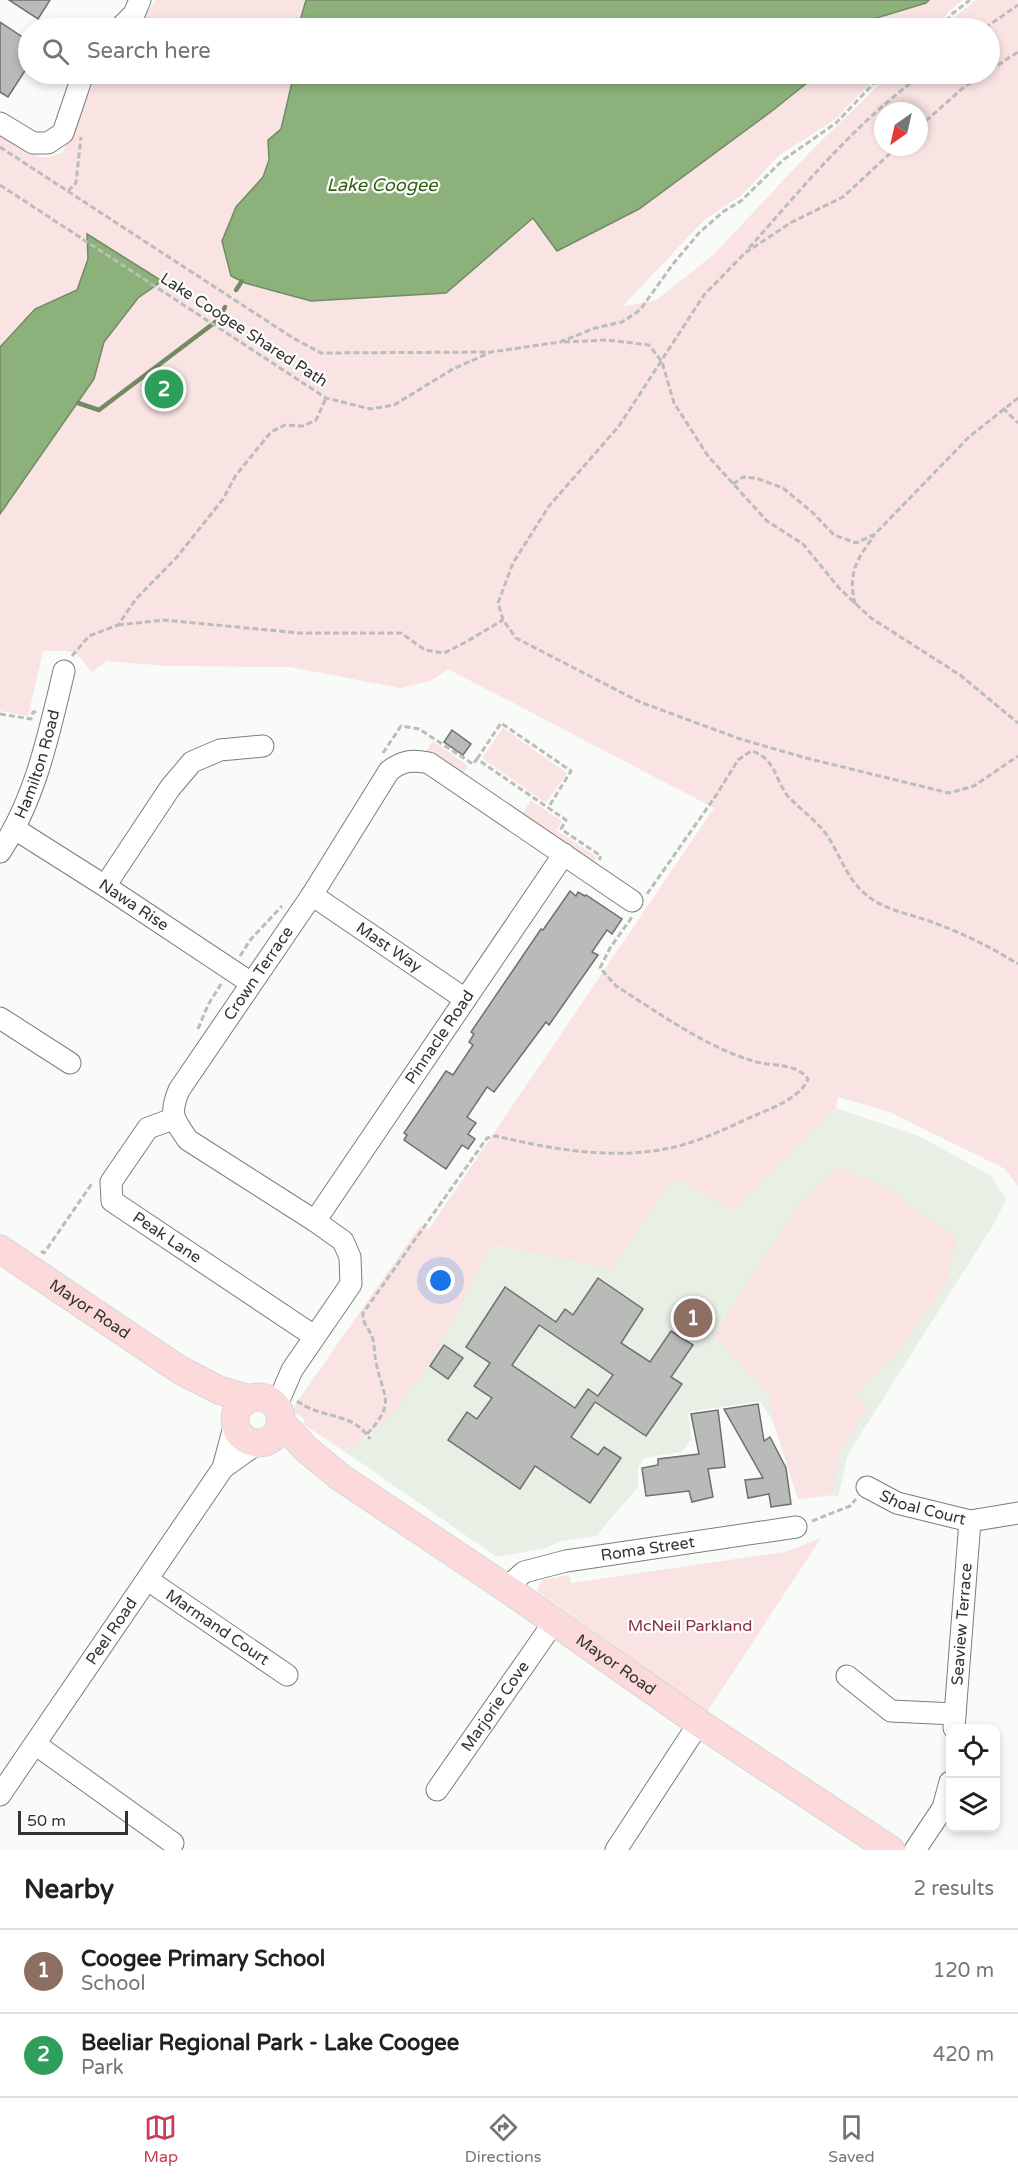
<!DOCTYPE html>
<html lang="en">
<head>
<meta charset="utf-8">
<style>
  :root { --surface:#fff; --page:#f2f2f2; --text:#202124; --muted:#757577; --line:#e0e0e0; --accent:#cb3b54 }
  body { margin:0; font-family:"Varela Round",sans-serif; background:var(--page); color:var(--text) }
  .controls { position:absolute; right:18px; bottom:18px; display:grid; overflow:hidden; border-radius:12px; box-shadow:0 3px 9px #0003 }
  .controls button { width:54px; height:54px; display:grid; place-items:center; padding:0; border:0; border-bottom:2px solid var(--line); background:var(--surface); color:var(--text); font:30px sans-serif }
  .compass { position:absolute; left:874px; top:102px; width:54px; height:54px; border-radius:50%; background:var(--surface); box-shadow:0 3px 9px #0003; rotate:214deg }
  .scale { position:absolute; left:18px; bottom:15px; width:110px; box-sizing:border-box; padding-left:6px; border:3px solid #323332; border-top:0; font-size:16px; line-height:21px; white-space:nowrap; color:#323332; -webkit-text-stroke:4px #fff; paint-order:stroke }
  .you { position:absolute; left:441px; top:1281px; width:21px; height:21px; margin:-15px; border:4px solid #fff; border-radius:50%; background:#1a73e8; box-shadow:0 0 0 9px #1a73e833 }
  .badge { display:grid; place-items:center; width:39px; height:39px; border-radius:50%; background:var(--accent); color:#fff; font-size:20px; font-weight:700 }
  .pin { position:absolute; translate:-50% -50%; border:3px solid #fff; box-shadow:0 2px 6px #0006 }
  .list { margin:0; padding:0; list-style:none }
  h2 { display:flex; justify-content:space-between; align-items:center; height:78px; margin:0; padding:0 24px; font-size:26px }
  h2 small { font-size:20px; font-weight:400; color:var(--muted) }
  .list li { display:grid; grid-template-columns:39px 1fr auto; gap:18px; align-items:center; box-sizing:border-box; height:84px; padding:0 24px; border-top:2px solid var(--line) }
  .list b { display:block; font-size:22px; white-space:nowrap }
  .list p { margin:0; font-size:20px; white-space:nowrap; color:var(--muted) }
  .list em { font-size:20px; font-style:normal; color:var(--muted) }
  .icon { flex:none; width:33px; height:33px; fill:none; stroke:currentColor; stroke-width:2; stroke-linecap:round; stroke-linejoin:round }
  .map { position:relative; flex:none; width:1018px; height:1850px; overflow:hidden }
  .search { position:absolute; background:var(--surface); box-shadow:0 3px 9px #0003; left:18px; right:18px; top:18px; height:66px; display:flex; align-items:center; gap:15px; box-sizing:border-box; padding:0 21px; border-radius:33px; color:var(--muted); font-size:22px }
  .sheet { height:246px; background:var(--surface) }
  nav { display:flex; justify-content:space-around; align-items:center; box-sizing:border-box; height:84px; border-top:2px solid var(--line); background:var(--surface); font-size:16px; color:var(--muted) }
  nav a { display:grid; justify-items:center; gap:3px }
  nav .on { color:var(--accent) }
  .map>svg:first-child { display:block }
  .built { fill:#e8efe5 }
  .green { fill:#f9e3e3; fill-rule:evenodd }
  .water { fill:#8cb17b; stroke:#718b65; stroke-width:1.5 }
  .lines { fill:none; stroke-linecap:round; stroke-linejoin:round }
  .stream { stroke:#718b65; stroke-width:4.5 }
  .building { fill:#b9bbb8; stroke:#6e706d; stroke-width:1.5; fill-rule:evenodd }
  .minor-casing { stroke:#7c7e7b; stroke-width:23 }
  .major-casing { stroke:#d6d6d6; stroke-width:29 }
  .path { stroke:#bbbdba; stroke-width:3; stroke-dasharray:6 3; stroke-linecap:butt }
  .minor { stroke:#fff; stroke-width:21 }
  .major { stroke:#fcdadc; stroke-width:27 }
  .labels { text-anchor:middle; dominant-baseline:central; stroke-width:4.5; stroke-linejoin:round; paint-order:stroke }
  .street-label { font-size:16px; fill:#323332; stroke:#fff }
  .park-label { font-size:16px; fill:#842f3b; stroke:#fff }
  .water-label { font-size:18px; font-style:italic; fill:#336115; stroke:#fff }
</style>
</head>
<body>
<div class="map">
<svg width="1018" height="1850" viewBox="0 0 1018 1850">
  <rect width="100%" height="100%" fill="#f8fbf7"/>
  <path class="built" d="M836 1108 921 1137 991 1176 1006 1199 995 1222 848 1454 838 1497 832 1495 798 1499 773 1421 760 1401 688 1412 691 1440 681 1452 644 1458 638 1468V1487L596 1536 561 1541 545 1548 497 1557 344 1451 370 1435 397 1408 427 1366 491 1244 612 1269 675 1178 732 1211Z"/>
  <g class="green">
    <path d="M156 0H963L949 11 936 28H135Z"/>
    <path d="M976 0H1018V1186L1005 1169 890 1112 838 1097 836 1108 732 1211 675 1178 612 1269 491 1244C464 1296 435 1364 397 1408 382 1426 364 1439 344 1451L303 1424 305 1419 293 1412 295 1405 420 1226 429 1229 714 808 448 669 431 681 400 688 290 667 168 666 107 661 92 672C73 647 74 651 43 651L28 716 0 711V132L37 156 49 158 63 152 98 74H880L833 121 778 156 742 195 704 220 622 307 656 300 713 255 812 150 884 80 894 74H990V28H943L947 23ZM883 111H919V147H883Z"/>
    <path d="M503 728 567 773 546 803 482 758Z"/>
    <path d="M433 741 468 766 462 776 426 751Z"/>
    <path d="M531 800 562 821 556 830 597 857 592 864 521 816Z"/>
    <path d="M838 1167 887 1188 957 1238 947 1283 896 1356 856 1393 868 1408 841 1450 832 1495 798 1499 773 1421 770 1396 713 1336 801 1202Z"/>
    <path d="M821 1538 707 1712 537 1591 542 1580 569 1575 571 1583 785 1552Z"/>
  </g>
  <g class="water">
    <path d="M306 0H929L926 3 863 22 861 28H298Z"/>
    <path d="M294 74H818L772 111 639 209 557 251 533 218 446 293 311 301 245 283 231 276 222 241 236 207 263 177 269 160 268 140 281 129Z"/>
    <path d="M87 234 162 281 138 298 104 342 94 379 0 514V347L35 309 77 290 88 259Z"/>
  </g>
  <g class="lines">
    <g class="stream">
      <path d="M236 290 242 281"/>
      <path d="M78 403 99 410 218 320 225 307"/>
    </g>
  </g>
  <g class="building">
    <path d="M9 0H50L38 19Z"/>
    <path d="M0 22 27 40 24 44 28 46 23 55 28 58V66L8 97 0 92Z"/>
    <path d="M452 730 471 744 463 755 444 742Z"/>
    <path d="M570 891 576 896 578 892 585 896 586 895 622 919 612 934 607 930 592 952 598 955 549 1025 546 1022 494 1092 487 1087 467 1117 476 1123 468 1134 475 1139 468 1149 462 1145 446 1169 404 1140 407 1135 404 1133 446 1071 453 1075 473 1045 469 1042 474 1034 471 1032 541 929 543 930Z"/>
    <path d="M598 1278 643 1309 621 1343 650 1362 671 1331 693 1345 671 1377 682 1384 646 1436 595 1402 571 1437 598 1455 604 1447 621 1458 590 1503 535 1466 520 1489 448 1440 467 1412 477 1419 492 1398 474 1386 490 1363 466 1347 505 1287 556 1322 565 1309 573 1315ZM539 1325 613 1375 598 1396 588 1389 575 1408 512 1365Z"/>
    <path d="M444 1345 463 1358 448 1379 430 1366Z"/>
    <path d="M758 1404 764 1441 770 1437 786 1468 791 1504 771 1507 769 1494 748 1498 745 1480 763 1478 724 1409Z"/>
    <path d="M718 1410 725 1467 708 1469 713 1497 692 1502 689 1491 646 1496 642 1468 658 1465V1459L699 1454 691 1414Z"/>
  </g>
  <g class="lines">
    <g class="minor-casing">
      <g id="minor">
        <path d="M120 28 134 14 140 0"/>
        <path d="M0 123 33 143H48L63 133 83 74"/>
        <path id="s1" d="M15 829 105 886 251 983"/>
        <path id="s2" d="M0 852C36 798 49 733 64 671"/>
        <path d="M105 886 170 788 192 762 220 750 263 746"/>
        <path id="s3" d="M312 895 465 999"/>
        <path d="M0 1018 70 1063"/>
        <path id="s4" d="M173 1119 148 1128 111 1182 112 1201 314 1336"/>
        <path id="s5" d="M315 1221 564 854"/>
        <path id="s6" d="M276 1407 292 1370 351 1284 350 1257 343 1241 315 1221 188 1140C173 1119 169 1114 179 1090L312 895 389 771C403 760 412 760 429 763L632 901"/>
        <path d="M223 1468 258 1443"/>
        <path id="s7" d="M867 1487 897 1503 970 1521 1018 1513"/>
        <path id="s8" d="M148 1580 287 1675"/>
        <path id="s9" d="M506 1588 524 1572 566 1561 796 1527"/>
        <path d="M847 1676 891 1711 955 1714"/>
        <path id="s10" d="M954 1728 970 1521"/>
        <path d="M35 1744 173 1843"/>
        <path id="s11" d="M437 1790 554 1622"/>
        <path id="s12" d="M0 1795 223 1468 235 1423"/>
        <path d="M616 1850 699 1723"/>
        <path d="M915 1850 943 1808 950 1782"/>
      </g>
    </g>
    <g class="major-casing">
      <g id="major">
        <path id="s13" d="M0 1249 180 1370 219 1390 249 1399"/>
        <circle cx="258" cy="1420" r="23"/>
        <path id="s14" d="M280 1421 306 1449 340 1477 506 1588 699 1723 891 1850"/>
      </g>
    </g>
    <g class="path">
      <path d="M940 28 952 14 970 0"/>
      <path d="M985 28 1018 5"/>
      <path d="M990 70 1018 52"/>
      <path d="M919 127 964 87 985 74"/>
      <path d="M0 147 293 338 321 353 489 352"/>
      <path d="M897 147 843 197 792 222 745 253 704 295 619 426 549 506 513 563 498 603 503 620 516 638 640 702 740 739 806 758 949 793 974 786 1018 756"/>
      <path d="M0 185 326 398 370 409 394 405 453 369 491 352 560 342 595 328 622 322 640 310 673 264 699 233 724 211 741 201 783 160 836 123 877 80 886 74"/>
      <path d="M68 191 76 183 81 137"/>
      <path d="M749 248C804 186 856 122 923 74"/>
      <path d="M564 342 607 340 649 345 662 362 674 403 708 456 767 521 803 544 839 588 871 618 960 675 1018 723"/>
      <path d="M1003 408 1018 423"/>
      <path d="M733 484 743 477 756 478 783 488 812 512 834 535 856 543 875 534 969 437 1018 398"/>
      <path d="M855 604C848 573 856 560 874 536"/>
      <path d="M118 625 164 620 299 633H401L425 650 444 653 464 643 503 620"/>
      <path d="M72 656 89 636 118 625 136 599 177 557 223 499 236 475 271 432 285 425 303 426 316 420 326 398"/>
      <path d="M0 714 31 719 33 712H37"/>
      <path d="M383 753 401 726 419 729 473 764 477 759 566 820 561 829 601 856 599 860"/>
      <path d="M477 759 501 723 571 771 548 808"/>
      <path d="M647 894 717 794 738 760 751 751C775 758 774 777 787 795 799 809 815 819 826 834 839 852 845 875 862 891 881 910 908 913 932 922 962 933 991 947 1018 964"/>
      <path d="M240 956 251 939 282 906"/>
      <path d="M198 1029 208 1005 221 984"/>
      <path d="M41 1251 44 1253 93 1182"/>
      <path d="M297 1401C323 1420 352 1411 370 1439"/>
      <path d="M367 1434C397 1402 383 1398 376 1362 374 1353 375 1343 371 1334 367 1326 362 1322 363 1313L487 1138 496 1136C559 1151 629 1163 692 1142 714 1135 735 1124 756 1115 774 1107 800 1098 808 1079 796 1062 771 1067 753 1061 704 1046 659 1013 616 986L600 968 610 948 632 917"/>
      <path d="M812 1521 850 1506 856 1499"/>
    </g>
    <use href="#minor" class="minor"/>
    <use href="#major" class="major"/>
  </g>
  <g class="labels">
    <g class="street-label">
      <text transform="translate(244 330) rotate(33)">Lake Coogee Shared Path</text>
      <text stroke="none"><textPath href="#s2" startOffset="96">Hamilton Road</textPath></text>
      <text stroke="none"><textPath href="#s1" startOffset="141">Nawa Rise</textPath></text>
      <text stroke="none"><textPath href="#s3" startOffset="93">Mast Way</textPath></text>
      <text stroke="none"><textPath href="#s6" startOffset="570">Crown Terrace</textPath></text>
      <text stroke="none"><textPath href="#s5" startOffset="222">Pinnacle Road</textPath></text>
      <text stroke="none"><textPath href="#s4" startOffset="177">Peak Lane</textPath></text>
      <text stroke="none"><textPath href="#s13" startOffset="108">Mayor Road</textPath></text>
      <text stroke="none"><textPath href="#s7" startOffset="60">Shoal Court</textPath></text>
      <text stroke="none"><textPath href="#s9" startOffset="150">Roma Street</textPath></text>
      <text stroke="none"><textPath href="#s10" startOffset="104">Seaview Terrace</textPath></text>
      <text stroke="none"><textPath href="#s8" startOffset="84">Marmand Court</textPath></text>
      <text stroke="none"><textPath href="#s12" startOffset="198">Peel Road</textPath></text>
      <text stroke="none"><textPath href="#s14" startOffset="416">Mayor Road</textPath></text>
      <text stroke="none"><textPath href="#s11" startOffset="102">Marjorie Cove</textPath></text>
    </g>
    <g class="park-label">
      <text x="690" y="1626">McNeil Parkland</text>
    </g>
    <g class="water-label">
      <text x="382" y="185">Lake Coogee</text>
    </g>
  </g>
</svg>
<div class="controls">
<button><svg class="icon" aria-label="locate" viewBox="0 0 24 24"><circle cx="12" cy="12" r="6"/><path d="M12 2v4M12 18v4M2 12h4M18 12h4"/></svg></button>
<button><svg class="icon" aria-label="layers" viewBox="0 0 24 24"><path d="M12 4l9 5-9 5-9-5zM3 14l9 5 9-5"/></svg></button>
</div>
<svg class="compass" viewBox="-18 -18 36 36"><path d="M0-13l5 13h-10z" fill="#e53935"/><path d="M0 13l5-13h-10z" fill="#757577"/></svg>
<div class="scale">50 m</div>
<div class="you"></div>
<div class="pin badge" style="left:693px;top:1318px;background:#8d6e63">1</div>
<div class="pin badge" style="left:164px;top:389px;background:#2e9e5b">2</div>
<div class="search"><svg class="icon" aria-label="search" viewBox="0 0 24 24"><circle cx="10" cy="10" r="6"/><path d="M15 15l6 6"/></svg>Search here</div>
</div>
<section class="sheet">
<h2>Nearby<small>2 results</small></h2>
<ul class="list">
<li><span class="badge" style="background:#8d6e63">1</span><div><b>Coogee Primary School</b><p>School</p></div><em>120 m</em></li>
<li><span class="badge" style="background:#2e9e5b">2</span><div><b>Beeliar Regional Park - Lake Coogee</b><p>Park</p></div><em>420 m</em></li>
</ul>
</section>
<nav>
<a class="on"><svg class="icon" aria-label="map" viewBox="0 0 24 24"><path d="M3 6l6-2 6 2 6-2v14l-6 2-6-2-6 2zM9 4v14M15 6v14"/></svg>Map</a>
<a><svg class="icon" aria-label="directions" viewBox="0 0 24 24"><path d="M12 3l9 9-9 9-9-9zM9 14v-3h6M13 9l2 2-2 2"/></svg>Directions</a>
<a><svg class="icon" aria-label="saved" viewBox="0 0 24 24"><path d="M7 4h10v16l-5-4-5 4z"/></svg>Saved</a>
</nav>
</body>
</html>
